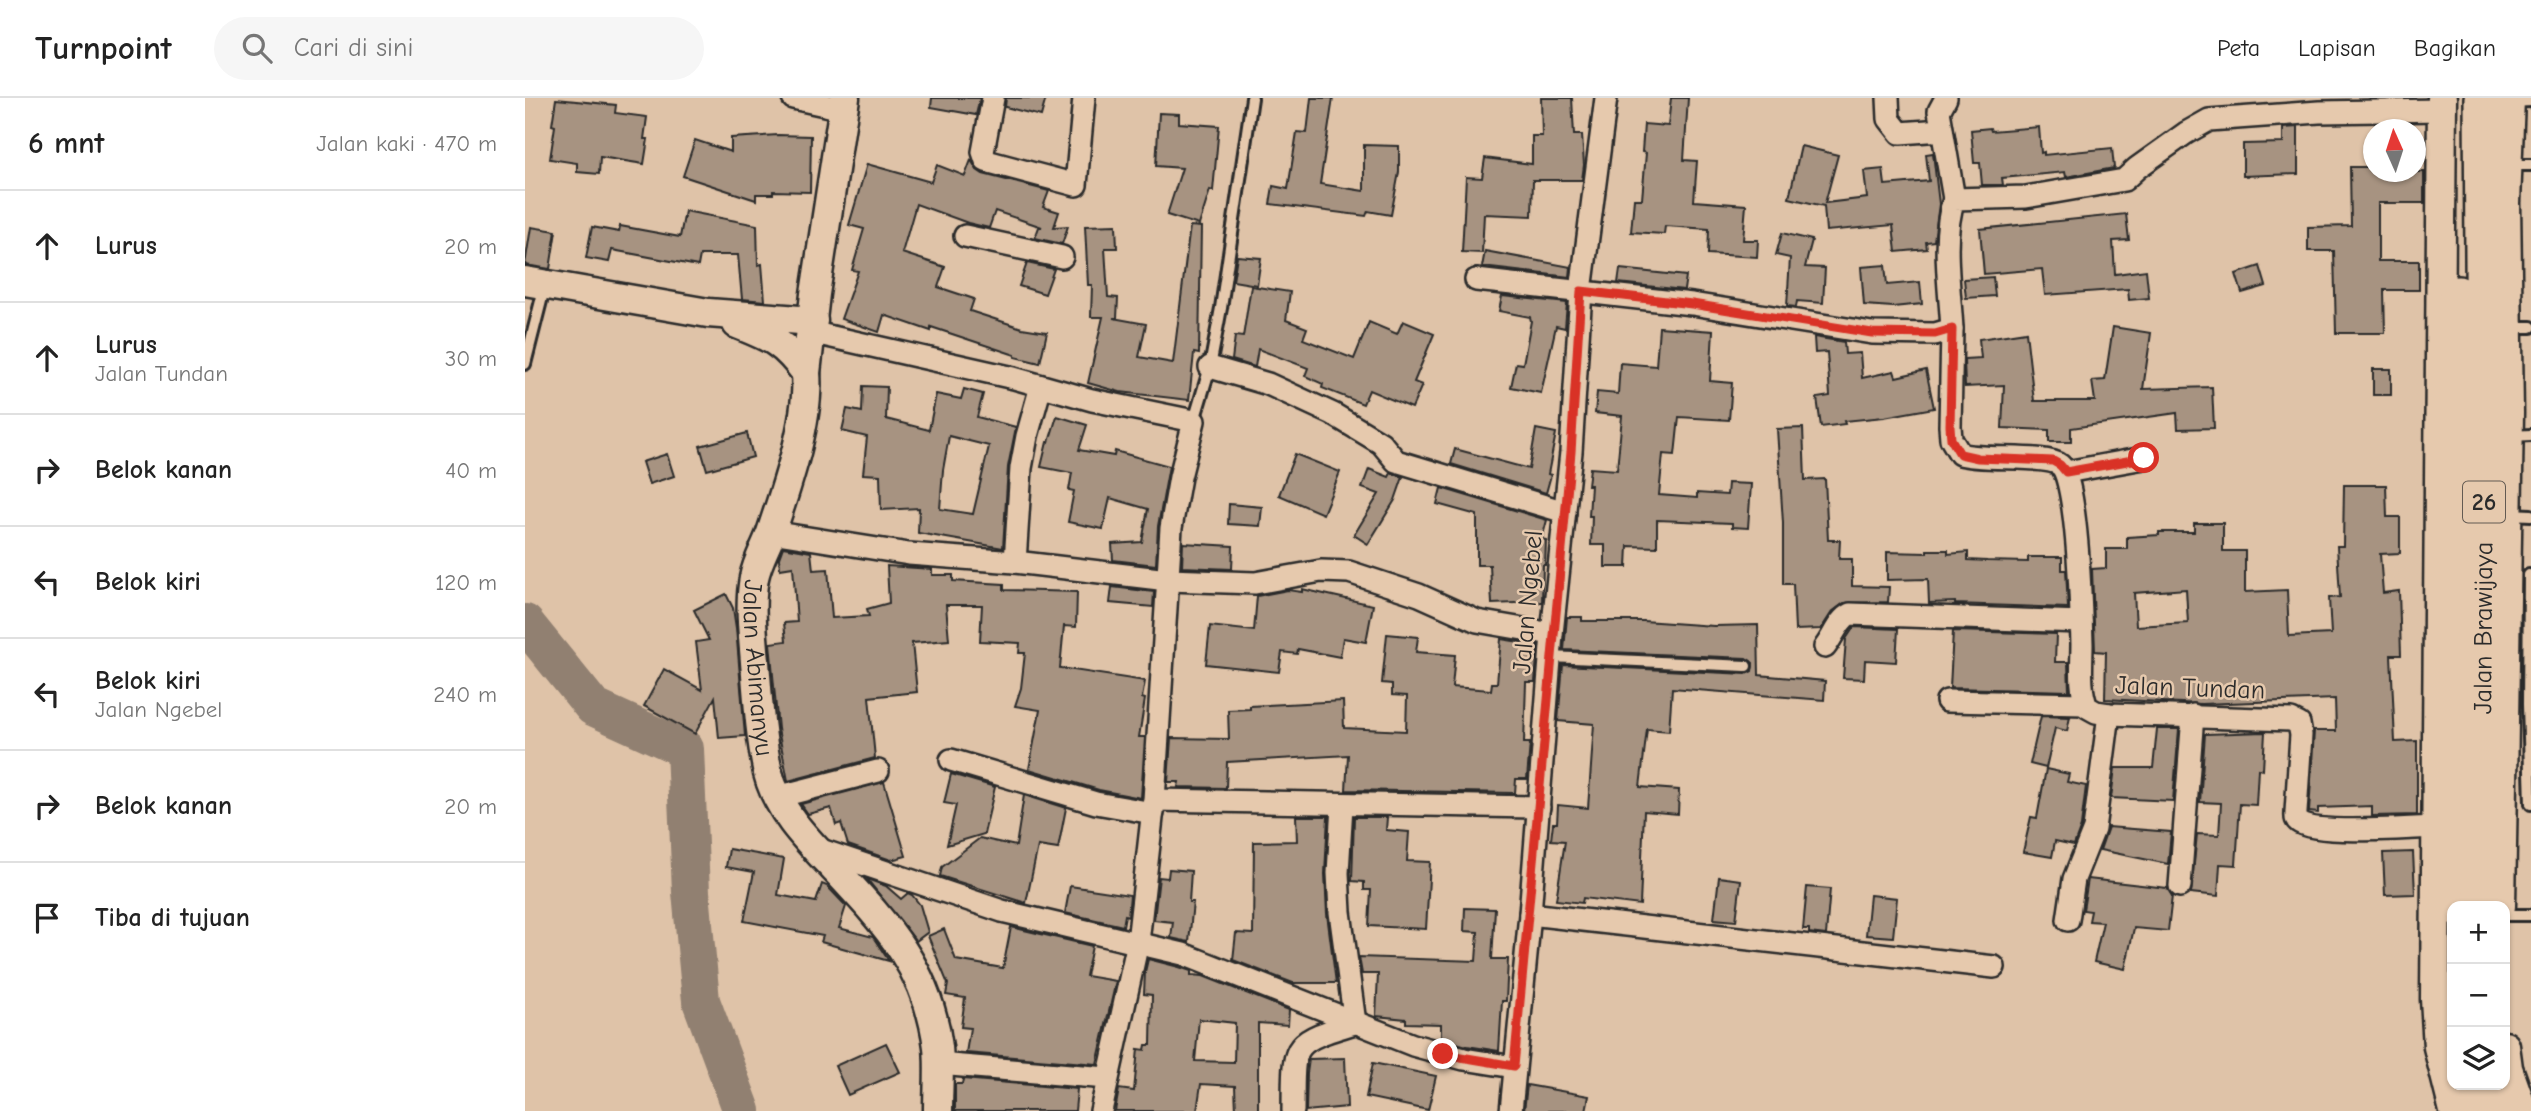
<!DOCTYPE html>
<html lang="id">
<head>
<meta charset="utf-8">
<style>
  :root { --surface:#fff; --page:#f6f6f6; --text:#222; --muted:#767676; --line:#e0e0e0 }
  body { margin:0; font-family:"Comic Neue",sans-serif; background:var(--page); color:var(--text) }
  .controls { position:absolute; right:21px; bottom:21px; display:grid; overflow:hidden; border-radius:14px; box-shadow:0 2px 5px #0004 }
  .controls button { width:63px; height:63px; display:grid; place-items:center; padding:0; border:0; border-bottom:2px solid var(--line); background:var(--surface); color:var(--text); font:35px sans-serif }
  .compass { position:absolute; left:1838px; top:21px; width:63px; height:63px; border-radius:50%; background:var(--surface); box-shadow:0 2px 5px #0004; rotate:357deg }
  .stop { position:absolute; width:21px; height:21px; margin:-16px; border:5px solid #d93025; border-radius:50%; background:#fff }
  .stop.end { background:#d93025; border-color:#fff; box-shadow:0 2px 7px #0008 }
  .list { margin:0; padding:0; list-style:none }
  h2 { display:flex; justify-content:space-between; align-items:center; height:91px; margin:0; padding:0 28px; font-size:30px }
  h2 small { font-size:23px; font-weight:400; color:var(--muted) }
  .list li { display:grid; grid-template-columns:46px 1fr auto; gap:21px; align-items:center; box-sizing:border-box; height:112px; padding:0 28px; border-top:2px solid var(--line) }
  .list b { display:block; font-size:26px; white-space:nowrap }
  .list p { margin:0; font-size:23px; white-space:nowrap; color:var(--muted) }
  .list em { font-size:23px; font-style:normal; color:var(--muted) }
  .icon { flex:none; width:38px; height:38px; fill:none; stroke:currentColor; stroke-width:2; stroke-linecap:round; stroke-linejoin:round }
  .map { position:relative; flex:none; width:2006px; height:1013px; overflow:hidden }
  header { display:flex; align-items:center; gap:42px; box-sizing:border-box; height:98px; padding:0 35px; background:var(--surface); border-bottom:2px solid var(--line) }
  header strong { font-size:33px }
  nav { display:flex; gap:38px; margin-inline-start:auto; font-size:24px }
  .search { width:490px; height:63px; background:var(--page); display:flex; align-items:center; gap:18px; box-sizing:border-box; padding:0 24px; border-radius:38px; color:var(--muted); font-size:26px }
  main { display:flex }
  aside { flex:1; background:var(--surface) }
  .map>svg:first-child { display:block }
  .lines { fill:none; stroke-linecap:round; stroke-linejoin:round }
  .river { stroke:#918071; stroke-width:38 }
  .building { fill:#a79381; stroke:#2b2b2b; stroke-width:2; fill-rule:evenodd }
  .lane-casing { stroke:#2b2b2b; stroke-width:16 }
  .street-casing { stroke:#2b2b2b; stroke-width:26 }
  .secondary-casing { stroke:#2b2b2b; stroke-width:33 }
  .highway-casing { stroke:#2b2b2b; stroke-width:42 }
  .lane { stroke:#e6c9ad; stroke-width:10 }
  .street { stroke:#e6c9ad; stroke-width:21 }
  .secondary { stroke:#e6c9ad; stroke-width:28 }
  .highway { stroke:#e6c9ad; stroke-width:37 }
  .route { stroke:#d93025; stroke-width:9 }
  .labels { text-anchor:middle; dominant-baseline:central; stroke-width:5; stroke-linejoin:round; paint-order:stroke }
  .shield { fill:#e6c9ad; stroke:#635a52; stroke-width:2 }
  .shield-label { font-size:24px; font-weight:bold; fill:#2b2b2b }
  .street-label { font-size:26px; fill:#2b2b2b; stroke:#e6c9ad }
</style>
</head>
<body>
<header>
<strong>Turnpoint</strong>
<div class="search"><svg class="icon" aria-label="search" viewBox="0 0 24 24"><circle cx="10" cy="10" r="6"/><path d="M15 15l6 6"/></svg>Cari di sini</div>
<nav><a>Peta</a><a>Lapisan</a><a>Bagikan</a></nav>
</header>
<main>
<aside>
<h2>6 mnt<small>Jalan kaki · 470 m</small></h2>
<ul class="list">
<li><svg class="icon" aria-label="ahead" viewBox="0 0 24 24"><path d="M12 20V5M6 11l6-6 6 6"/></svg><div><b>Lurus</b></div><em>20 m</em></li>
<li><svg class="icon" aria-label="ahead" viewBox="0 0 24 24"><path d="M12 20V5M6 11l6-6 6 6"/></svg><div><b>Lurus</b><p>Jalan Tundan</p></div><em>30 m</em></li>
<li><svg class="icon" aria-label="right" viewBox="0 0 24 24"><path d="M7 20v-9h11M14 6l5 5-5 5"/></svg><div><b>Belok kanan</b></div><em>40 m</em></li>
<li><svg class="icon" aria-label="left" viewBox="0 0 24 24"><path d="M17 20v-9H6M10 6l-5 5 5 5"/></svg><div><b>Belok kiri</b></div><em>120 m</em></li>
<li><svg class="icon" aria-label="left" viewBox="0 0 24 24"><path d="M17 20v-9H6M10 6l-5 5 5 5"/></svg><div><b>Belok kiri</b><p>Jalan Ngebel</p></div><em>240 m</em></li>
<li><svg class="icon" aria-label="right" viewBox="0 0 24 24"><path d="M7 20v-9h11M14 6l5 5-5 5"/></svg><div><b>Belok kanan</b></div><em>20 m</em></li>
<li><svg class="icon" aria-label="arrive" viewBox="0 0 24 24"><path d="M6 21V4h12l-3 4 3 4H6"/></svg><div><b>Tiba di tujuan</b></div></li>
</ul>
</aside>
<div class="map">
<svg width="2006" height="1013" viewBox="0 0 2006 1013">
  <rect width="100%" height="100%" fill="#dfc3a8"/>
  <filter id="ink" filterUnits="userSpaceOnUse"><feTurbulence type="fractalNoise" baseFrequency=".0143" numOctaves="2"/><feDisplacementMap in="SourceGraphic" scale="14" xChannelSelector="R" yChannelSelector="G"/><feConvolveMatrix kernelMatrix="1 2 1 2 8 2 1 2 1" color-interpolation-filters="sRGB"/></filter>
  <g filter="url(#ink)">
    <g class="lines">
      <path class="river" d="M0 525 68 609 160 651 166 794 176 903 217 1013"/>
    </g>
    <g class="building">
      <path d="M407 0H455L451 17 406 9Z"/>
      <path d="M481 0H521L516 18 480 9Z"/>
      <path d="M786 0H808L795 86 839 93V47L874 48V74L866 117 843 113 841 118 745 106 748 88 763 91 772 34 782 35Z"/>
      <path d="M1016 0H1047L1049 37H1057L1059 67 1057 82H1008L1007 118 959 116 957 155 937 154 941 79 957 80 960 60 1007 66V38H1017Z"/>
      <path d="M1146 0H1163L1159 62 1172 63 1169 103 1221 107 1218 142H1233L1232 159 1183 156 1184 131 1140 128 1139 136 1106 134 1109 101H1117L1121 55 1117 54 1119 26 1143 28Z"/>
      <path d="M31 1 91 7 90 15 122 19 119 41H123L119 66 75 59 74 76 52 74V65L25 61 30 28 27 27Z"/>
      <path d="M634 15 654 16V25L694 28 688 93 685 92 674 127 642 117 657 70 631 68Z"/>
      <path d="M1514 29 1516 55 1519 54V57L1587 50 1589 70 1541 79 1540 74 1477 80 1478 87H1457L1455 65H1449L1446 32 1465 30 1466 33Z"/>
      <path d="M1773 29V76L1718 78V46L1758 45V30Z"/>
      <path d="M253 37 286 38 285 94 248 93V96H231V102L158 78 170 42 206 54V40Z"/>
      <path d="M1276 48 1313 57 1300 105 1342 100 1339 73 1358 71 1360 87 1404 83 1401 56 1408 55 1414 106 1409 143 1401 144 1402 151 1371 154 1368 127 1301 133 1299 108 1264 100Z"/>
      <path d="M446 62 452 72 458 76 524 93 518 109 534 114 529 129 543 128 537 146 510 140 514 129H517L470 113 464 130 443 125 391 106 377 155 420 169 413 189 449 201 445 213 497 230 522 234 515 265 490 259V257L406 229V233L359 217 354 234 316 221 333 173 327 172 339 131 324 127 342 66 406 84 412 67 440 78Z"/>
      <path d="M1825 69H1849V74H1899V105H1853V163H1894V192H1859L1860 235H1811L1809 153H1783V129L1826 128Z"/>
      <path d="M160 113 232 127 233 167 237 166 240 203 217 201 213 157H175L173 168 87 152 84 164 61 160 67 129 94 134 95 128 155 139Z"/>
      <path d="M1601 116 1604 142 1588 143 1590 176 1621 172 1624 200 1604 202 1603 191 1520 197 1517 171 1459 176 1455 131Z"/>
      <path d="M591 127 592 150H580L583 199 593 200 592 220H588L621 226 614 259 648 265 665 128 676 129 674 256 669 255 664 302 595 294 563 285 578 219H566L567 187H563L560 128Z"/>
      <path d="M6 129 31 133 25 171 0 167Z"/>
      <path d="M1257 135 1287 142 1280 169 1300 170 1298 205 1272 203 1271 209 1262 208 1265 160 1251 157Z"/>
      <path d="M960 153 1046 169 1045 179 957 169Z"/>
      <path d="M712 158 736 160 732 187 708 183Z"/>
      <path d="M502 165 529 171 520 196 494 188Z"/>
      <path d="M1360 167 1362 187 1395 184 1397 206 1368 209 1339 207 1336 169Z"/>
      <path d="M1735 168 1741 188 1717 195 1711 176Z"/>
      <path d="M1095 171 1161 178 1159 192 1093 185Z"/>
      <path d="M1468 179 1470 198 1441 200 1439 181Z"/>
      <path d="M726 188 765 194 761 222 782 230 778 241 829 261 844 224 872 236 878 223 909 236 889 284 897 287 887 310 844 292 838 306 797 290 798 286 780 278 783 270 733 251 730 269 707 262 710 238 718 239Z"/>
      <path d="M977 198 1042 205 1040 230 1031 228 1016 295 986 289 991 265 998 266 1006 223 1005 219 974 213Z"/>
      <path d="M1134 229 1188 233 1185 283 1207 285 1204 322 1154 319 1150 357 1138 356 1134 397 1172 400V395L1202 397 1203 385 1226 386 1223 430 1207 429V425L1132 422V449L1103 448 1102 469H1080V447H1066L1067 418H1064L1066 387H1063L1065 370 1092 372 1097 318 1070 315 1072 294 1093 296 1095 265 1131 268Z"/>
      <path d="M1588 229 1626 235 1618 291 1687 289 1689 330 1653 331 1652 315 1546 330V344H1524V332L1477 330 1479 287 1440 289 1439 261 1456 260 1454 241 1501 234 1509 303H1570L1567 283 1580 282Z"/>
      <path d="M1289 239 1319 244 1320 256 1335 255 1337 280 1369 273 1371 279 1401 272 1409 310 1359 319 1319 323 1320 326 1296 329 1292 300 1305 298 1302 254 1290 255Z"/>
      <rect x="1848" y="271" width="18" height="26"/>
      <path d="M338 288 362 289 361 321 404 332 411 296 436 301 439 291 458 296 452 319 491 329 483 369 478 450 393 435 394 410 356 412 355 377 338 376 342 339 317 333 322 311 337 314ZM424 338 464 348 448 416 415 411 418 372Z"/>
      <path d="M532 318 562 327 554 352 589 358 590 353 644 368 633 428 631 467 588 462 587 446 617 444 623 411 585 400 578 431 543 424 549 393 544 392 547 375 516 369 522 344H524Z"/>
      <path d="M1278 330 1280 382 1300 381 1303 442H1315L1314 461H1327V488L1364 489 1363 504 1319 505 1307 514 1296 531 1270 532 1268 486H1258V425L1252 331Z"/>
      <path d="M1011 331 1031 335 1023 376 1026 377 1021 395 926 366 930 351 1004 371Z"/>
      <path d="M222 335 228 359 182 372 175 348Z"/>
      <path d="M142 356 149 378 124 386 117 364Z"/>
      <path d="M770 356 815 374 798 416 754 397Z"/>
      <path d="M844 371 864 379 866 375 878 379 870 402 843 446 829 437 854 396 837 390Z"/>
      <path d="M1819 387H1861L1862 419H1875V455L1855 456 1858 495 1874 493 1876 557H1866L1870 644 1892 643V717L1847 718V708L1793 710V715L1784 714 1789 633H1811L1810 601 1676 606 1580 601 1581 554 1570 553 1567 471 1581 470V451H1602V439L1634 437V434H1669V425H1698V453H1720V494L1762 492 1764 538 1806 536 1804 500 1815 499 1812 448H1818ZM1661 491 1663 525 1611 528 1609 495Z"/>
      <path d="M916 390 1022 422 1017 441 1021 442 1020 467H1018L1017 504 967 506 965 467H952V417L912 406Z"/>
      <path d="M704 406 737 409 735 428 703 426Z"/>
      <path d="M658 445 708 448 707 471 657 469Z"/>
      <path d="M258 449 286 454 288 472 303 471 307 520 344 518 342 511 364 505 362 468 407 471V477H428V483L479 486V492L552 494 551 529 539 528 535 570 620 583 617 600 620 601 614 639H620L616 700 574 692 504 671 515 612 490 608 496 590 500 555H494L495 545 455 543 457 507H421L424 542 387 545 392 594 344 599 350 660 263 683 253 631 245 545 261 543 259 525 272 524 268 469 255 471 254 460Z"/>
      <path d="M1402 452H1423V456L1443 454V462L1462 463 1503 464V459H1537V472H1541L1543 510 1430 506V504L1404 505 1403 481 1362 482V454L1402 455Z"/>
      <path d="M587 489 629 494 628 509 585 505Z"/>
      <path d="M777 491 848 507 841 544 818 540 815 559 773 551 772 556 757 554 754 574 681 566 685 528 729 533 732 498 763 492 777 494Z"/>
      <path d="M201 496 208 510 211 530 220 638 194 640 190 599 170 636 119 608 139 571 177 592 171 544 184 542 169 512Z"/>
      <path d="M1042 519H1057V523H1118L1189 528 1233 527 1234 577 1300 583 1299 602 1147 590 1144 633 1122 631 1115 689 1154 692 1153 716 1119 713 1115 807 1058 800 1057 805 1031 802 1040 743 1026 742 1028 725H1032L1033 707 1063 710 1069 626 1033 623 1038 567 1221 576 1227 573 1228 565 1221 560 1039 552Z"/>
      <path d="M1329 529 1373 531 1371 564 1340 562 1339 581 1318 580 1321 541Z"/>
      <path d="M1428 533 1531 536 1530 564H1543L1544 593 1425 590Z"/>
      <path d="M862 536 893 539 891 554 930 557 927 589 966 592 967 585H972L976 541 1013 547 1010 584H1001L999 645H1005L1002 681H991L990 695 821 692 823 657 702 664 701 690 653 689 654 684H643L646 640 704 641 703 612 725 611V608L818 603 819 630 881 633 882 598 867 597V586L857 585Z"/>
      <path d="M1516 618 1545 619 1542 633 1530 630 1521 670 1505 666Z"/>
      <path d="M1632 631H1654L1648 703 1586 700 1590 670H1628Z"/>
      <path d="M1740 634 1738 672 1733 671 1731 707 1715 706 1711 767 1695 766 1693 798 1666 795 1672 736 1694 737 1696 705 1675 704 1680 636Z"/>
      <path d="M1521 671 1544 676 1542 684 1561 688 1556 728 1549 747 1530 743 1527 759 1498 754 1506 719 1512 720Z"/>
      <path d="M426 676 470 689 459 736 422 747 431 707 419 705Z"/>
      <path d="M359 684 381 758 366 762 323 747 316 725 311 727 306 710 283 716 276 706Z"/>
      <path d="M499 697 541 710 533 751 513 748 501 805 415 778 417 769 455 740 491 748Z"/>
      <path d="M771 718H803L800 776 802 816 811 885H768L708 862 711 835 728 836 729 744 772 743Z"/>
      <path d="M829 719H862L861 732 884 734 882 763 905 764 901 831 844 828 846 792H839V784L827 783Z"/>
      <path d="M1583 729 1646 734 1643 766 1575 752Z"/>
      <path d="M204 751 259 761 253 797 291 804 297 786 302 788 321 808 314 830 348 839 364 863 296 844 298 838 219 823 229 774 201 769Z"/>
      <path d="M1888 754 1890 796 1860 797 1858 755Z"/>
      <path d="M644 771 666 773 664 804H668L664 844 646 840 648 824 629 822 634 779 643 780Z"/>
      <path d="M1194 779 1216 782 1211 823 1189 821Z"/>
      <path d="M342 781 361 788 376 801 383 795 387 797 395 807 403 834 391 843Z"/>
      <path d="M1563 781 1642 790 1647 798 1643 833 1609 830 1600 871 1569 864 1578 824 1564 823 1566 813 1558 812Z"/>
      <path d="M545 788 605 797 603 818 600 817 598 828 540 815Z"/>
      <path d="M1282 789 1305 791 1301 837 1284 835V831H1278Z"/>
      <path d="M1345 797 1372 800 1368 839 1341 837Z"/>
      <path d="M940 810 970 811 967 861H983L981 903H977L974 953 942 948 916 941V926L881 925V921L851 918 853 876H837L834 859 951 863 953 834 939 833Z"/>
      <path d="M486 829 567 848 561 878 591 883 572 966 441 955 445 930 436 929 440 900 421 897 423 886 403 838 419 831 431 862 478 870Z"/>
      <path d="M623 861 654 869 666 873V877L678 878 764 912 763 927 733 925V1013H711L710 988 676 986 672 1013H590L594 991 609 993 613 951 620 952 621 947H626L627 897 619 896 620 874ZM674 921 710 925 709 964 670 963Z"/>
      <path d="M361 945 375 974 323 997 310 968Z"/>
      <path d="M820 960 822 1009 781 1013 782 975 784 961Z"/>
      <path d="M848 965 911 978 903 1012 841 999Z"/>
      <path d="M438 981 552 991 550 1013H430V986H437Z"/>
      <path d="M1002 987 1064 998 1061 1013H999Z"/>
    </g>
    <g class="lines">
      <g class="lane-casing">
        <g id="lane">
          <path d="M1985 4 2006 3"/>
          <path d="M1984 67H2006"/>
          <path d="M1986 234 1998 229H2006"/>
          <path d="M0 266 20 187"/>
          <path d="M669 323 685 269 696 210 727 0"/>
          <path d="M1986 338 2006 337"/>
          <path d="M1984 416 2006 417"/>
          <path d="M2004 477 2003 606 2006 706"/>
          <path d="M1026 559 1221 568"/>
          <path d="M1980 817H2006"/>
        </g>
      </g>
      <g class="street-casing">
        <g id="street">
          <path d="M268 0 318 11"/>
          <path d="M468 0 458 54 461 63 551 87 559 0"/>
          <path d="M1363 0 1364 21 1375 35 1417 32"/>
          <path d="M1421 0 1414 13 1429 101"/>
          <path d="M440 138 537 159"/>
          <path d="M951 182 1167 206 1347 235 1410 236 1427 231 1425 328 1426 341 1435 356C1458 363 1521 356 1535 367 1553 382 1556 517 1557 546 1557 565 1554 591 1562 609L1571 614 1584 616 1766 622 1774 626 1776 637 1771 714C1771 720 1770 721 1774 724 1789 737 1888 730 1911 729"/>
          <path d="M1427 231C1425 192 1416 138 1429 101L1501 99 1599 82 1612 70 1661 35 1684 22 1794 14 1917 12"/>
          <path d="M285 234 489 280 567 302 669 323 655 379 646 430 629 702 613 844 576 1013"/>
          <path d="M685 269 743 286 808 316 856 345 871 363 1040 414"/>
          <path d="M1541 374 1619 360"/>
          <path d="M246 434 384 456 490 464 643 482 730 485 796 473 824 474 894 497 952 523 1027 536"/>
          <path d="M490 464 496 370 502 338 516 288"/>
          <path d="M1300 549C1308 539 1314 521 1325 516L1556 524"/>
          <path d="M1422 603 1560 606"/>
          <path d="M426 662 571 705 628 715"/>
          <path d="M252 699 353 673"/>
          <path d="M629 702 1014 709"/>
          <path d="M290 750 477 813 658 856 888 947 939 961 989 969"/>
          <path d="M1655 788 1668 617"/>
          <path d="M1005 816 1469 869"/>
          <path d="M1543 822 1549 781 1569 731 1584 616"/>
          <path d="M413 966 582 980"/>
          <path d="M768 1013C769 947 762 945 830 925L815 814 813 775 817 707"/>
          <path d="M986 1013 1005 816 1027 536 1046 354 1056 193 1081 0"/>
        </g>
      </g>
      <g class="secondary-casing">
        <g id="secondary">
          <path id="s1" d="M320 0 290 196 281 275C285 322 261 390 246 435 241 449 232 464 229 480 224 507 228 536 230 564 233 601 235 638 243 675 252 711 280 740 305 766 358 823 403 868 413 949 415 970 413 992 413 1013"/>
          <path d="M1917 0 1910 901 1913 949 1929 1013"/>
          <path d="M0 183 183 215 288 223"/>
          <path d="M212 226C247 240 258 244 281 275"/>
          <path d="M1976 808 1984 315 1981 105 1985 0"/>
          <path d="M1980 948 1983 970 1998 1013"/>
        </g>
      </g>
      <g class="highway-casing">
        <g id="highway">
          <path d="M1930 808 1933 197"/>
          <path id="s2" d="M1957 808 1960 316 1958 0"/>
          <path d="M1940 987 1947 1013"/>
          <path d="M1967 987 1976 1013"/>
        </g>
      </g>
      <use href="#lane" class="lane"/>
      <use href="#street" class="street"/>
      <use href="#secondary" class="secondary"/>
      <use href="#highway" class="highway"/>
    </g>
  </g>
  <g class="lines" filter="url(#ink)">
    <path class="route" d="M918 956 989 968 1046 354 1056 193 1167 206 1347 235 1410 236 1427 231 1425 328 1426 341 1435 356 1453 360 1528 363 1535 367 1541 374 1619 360"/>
  </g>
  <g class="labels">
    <rect class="shield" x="1938" y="383.5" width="42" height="41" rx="5"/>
    <g class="shield-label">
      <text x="1959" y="404">26</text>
    </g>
    <g class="street-label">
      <text transform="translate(1003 504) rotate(-85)">Jalan Ngebel</text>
      <text stroke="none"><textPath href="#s2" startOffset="278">Jalan Brawijaya</textPath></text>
      <text stroke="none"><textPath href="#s1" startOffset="581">Jalan Abimanyu</textPath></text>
      <text transform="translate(1665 590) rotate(2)">Jalan Tundan</text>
    </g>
  </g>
</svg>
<div class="controls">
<button>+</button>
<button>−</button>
<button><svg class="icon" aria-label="layers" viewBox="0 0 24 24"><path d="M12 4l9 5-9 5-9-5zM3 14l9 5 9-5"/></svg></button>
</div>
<svg class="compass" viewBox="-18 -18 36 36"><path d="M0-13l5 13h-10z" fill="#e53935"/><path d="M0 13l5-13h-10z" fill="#767676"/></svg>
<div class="stop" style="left:1619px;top:360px"></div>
<div class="stop end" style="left:918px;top:956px"></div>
</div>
</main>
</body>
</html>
